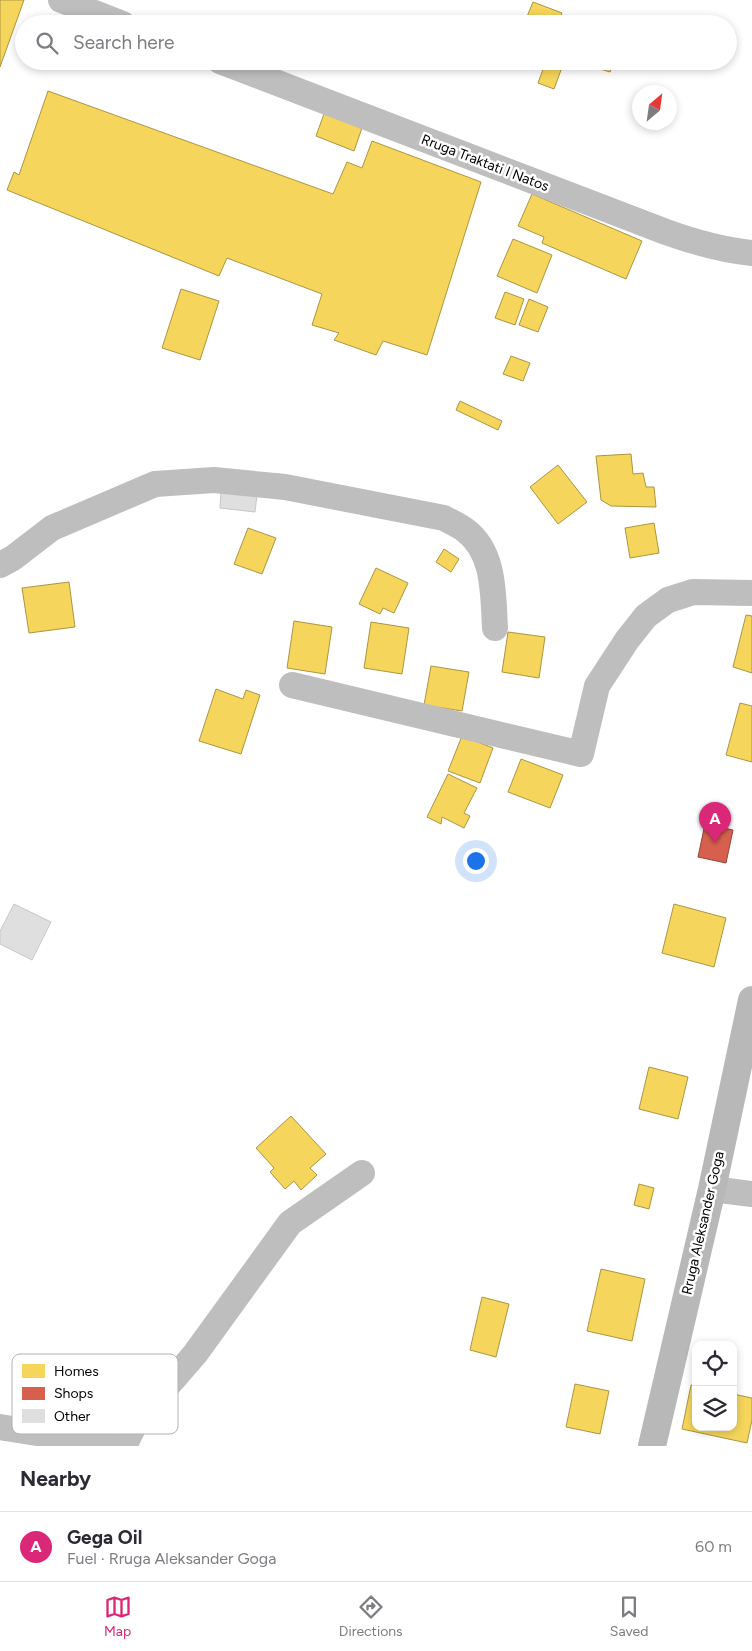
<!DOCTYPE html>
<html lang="en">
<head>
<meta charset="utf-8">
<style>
  :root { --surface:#fff; --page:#f2f2f3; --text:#2b2b33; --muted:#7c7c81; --line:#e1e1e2; --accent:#db2777 }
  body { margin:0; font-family:Figtree,sans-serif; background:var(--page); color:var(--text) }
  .controls { position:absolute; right:15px; bottom:15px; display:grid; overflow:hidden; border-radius:10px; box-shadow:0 2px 8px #0003 }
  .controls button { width:45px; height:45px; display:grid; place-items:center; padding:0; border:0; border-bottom:1px solid var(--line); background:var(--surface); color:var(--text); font:25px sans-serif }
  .compass { position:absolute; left:632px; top:85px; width:45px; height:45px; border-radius:50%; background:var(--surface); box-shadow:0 2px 8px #0003; rotate:29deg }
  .you { position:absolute; left:475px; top:860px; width:18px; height:18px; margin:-12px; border:4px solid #fff; border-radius:50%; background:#1a73e8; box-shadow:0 0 0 8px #1a73e833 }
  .badge { display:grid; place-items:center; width:32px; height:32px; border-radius:50%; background:var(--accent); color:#fff; font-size:16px; font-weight:700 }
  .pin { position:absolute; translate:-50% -41px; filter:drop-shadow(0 1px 2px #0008) }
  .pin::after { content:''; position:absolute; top:26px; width:18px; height:15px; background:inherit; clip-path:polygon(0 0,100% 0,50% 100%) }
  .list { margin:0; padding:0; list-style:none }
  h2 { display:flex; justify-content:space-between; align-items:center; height:65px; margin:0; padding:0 20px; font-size:21px }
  h2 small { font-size:16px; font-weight:400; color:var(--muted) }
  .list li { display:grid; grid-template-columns:32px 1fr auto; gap:15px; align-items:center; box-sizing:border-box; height:70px; padding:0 20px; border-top:1px solid var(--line) }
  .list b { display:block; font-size:19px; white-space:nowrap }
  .list p { margin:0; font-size:16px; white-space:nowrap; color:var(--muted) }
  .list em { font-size:16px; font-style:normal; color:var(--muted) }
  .icon { flex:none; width:28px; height:28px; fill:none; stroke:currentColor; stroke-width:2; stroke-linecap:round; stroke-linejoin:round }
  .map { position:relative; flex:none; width:752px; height:1446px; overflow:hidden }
  .search { position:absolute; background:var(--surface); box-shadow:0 2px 8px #0003; left:15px; right:15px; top:15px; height:55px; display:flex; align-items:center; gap:12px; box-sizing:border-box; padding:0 18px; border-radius:28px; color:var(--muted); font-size:19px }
  .sheet { height:135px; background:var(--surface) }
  nav { display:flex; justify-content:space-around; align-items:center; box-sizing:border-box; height:70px; border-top:1px solid var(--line); background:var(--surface); font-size:14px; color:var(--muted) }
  nav a { display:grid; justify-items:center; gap:2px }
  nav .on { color:var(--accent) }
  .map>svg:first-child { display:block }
  .homes { fill:#f6d55c; stroke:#ac9540 }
  .shops { fill:#d6604d; stroke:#964336 }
  .building { fill:#dfdfdf; stroke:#c7c7c7 }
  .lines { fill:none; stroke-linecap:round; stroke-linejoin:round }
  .minor { stroke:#bebebe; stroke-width:26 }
  .secondary { stroke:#b8b8b8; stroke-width:28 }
  .labels { text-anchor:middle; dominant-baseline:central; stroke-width:5; stroke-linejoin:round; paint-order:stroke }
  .street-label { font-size:14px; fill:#000; stroke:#fff }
  .key { fill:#fff; stroke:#b2b2b2; stroke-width:1 }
  .key-label { font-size:14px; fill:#000 }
</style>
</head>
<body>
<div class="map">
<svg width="752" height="1446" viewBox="0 0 752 1446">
  <rect width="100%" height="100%" fill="#fff"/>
  <g class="homes">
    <path d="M0 0H24L0 67Z"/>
    <path d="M533 2 562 13 557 24H524Z"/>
    <path d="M546 61 564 62 554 89 538 83Z"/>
    <path d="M574 61H613L610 72Z"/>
    <path d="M48 91 333 194 347 162 362 168 372 141 481 182 427 355 383 341 376 355 334 340 339 333 312 325 322 294 227 258 219 276 7 190 14 172 19 175Z"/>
    <path d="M325 111 363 125 354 151 316 136Z"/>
    <path d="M532 194 642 241 626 279 542 243 544 237 518 226Z"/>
    <path d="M513 239 552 255 537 293 497 276Z"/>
    <path d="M181 289 219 301 200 360 162 348Z"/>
    <path d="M505 292 524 299 515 325 495 318Z"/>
    <path d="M529 299 548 307 538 332 519 325Z"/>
    <path d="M511 356 530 363 523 381 503 374Z"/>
    <path d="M460 401 502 421 498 430 456 410Z"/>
    <path d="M631 454 633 474 643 473 646 487H654L656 507 611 506 601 500 596 456Z"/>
    <path d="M558 465 587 502 558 524 530 487Z"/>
    <path d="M654 523 659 553 630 558 625 528Z"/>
    <path d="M248 528 276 538 262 574 234 564Z"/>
    <path d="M444 549 459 559 451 572 436 562Z"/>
    <path d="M376 568 408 583 394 613 383 608 380 614 359 604Z"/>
    <path d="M69 582 75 627 29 633 22 588Z"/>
    <path d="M746 615 752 616V673L733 667Z"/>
    <path d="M294 621 332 627 325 674 287 668Z"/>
    <path d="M371 622 409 628 402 674 364 668Z"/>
    <path d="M508 632 545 637 539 678 502 672Z"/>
    <path d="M431 666 469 672 462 711 424 705Z"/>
    <path d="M216 689 243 699 246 690 260 695 241 754 199 741Z"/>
    <path d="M740 703 752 706V762L726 755Z"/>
    <path d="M462 736 493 748 480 783 448 771Z"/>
    <path d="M521 759 563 775 550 808 508 792Z"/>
    <path d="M448 774 477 788 464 813 470 816 464 828 442 817 441 824 427 817Z"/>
    <path d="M674 904 726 918 714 967 662 953Z"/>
    <path d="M649 1067 688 1077 678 1119 639 1109Z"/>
    <path d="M291 1116 326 1154 310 1168 317 1175 301 1190 294 1181 285 1189 270 1172 274 1168 256 1148Z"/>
    <path d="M639 1184 654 1188 649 1209 634 1205Z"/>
    <path d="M601 1269 645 1279 632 1341 587 1331Z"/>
    <path d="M482 1297 509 1304 496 1357 470 1350Z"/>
    <path d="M575 1384 609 1391 600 1434 566 1427Z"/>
    <path d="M691 1385 696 1386V1427H733V1394L752 1398V1420L747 1443 682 1429Z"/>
  </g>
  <path class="shops" d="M705 824 733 830 726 863 698 857Z"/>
  <g class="building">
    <path d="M221 491 257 495 255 512 220 508Z"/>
    <path d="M14 904 51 922 32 960 0 944V931Z"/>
  </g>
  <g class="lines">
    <g class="minor">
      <path d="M61 0 123 24"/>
      <path d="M220 61 666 232C694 242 722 250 752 253"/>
      <path d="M0 565 13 558 52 528 155 484 214 480 285 487 444 518C451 522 459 525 465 530 495 552 493 594 495 628"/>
      <path d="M292 685 581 754 597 686 627 640 646 616 668 600 693 592 752 593"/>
      <path d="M712 1189 752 1194"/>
      <path d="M0 1427 118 1446"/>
      <path d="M124 1446 136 1422 195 1354 290 1223 362 1173"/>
    </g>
    <path class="secondary" d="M652 1446 712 1189 752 1000"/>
  </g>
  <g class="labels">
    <g class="street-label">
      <text transform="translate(485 163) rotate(21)">Rruga Traktati I Natos</text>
      <text transform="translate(703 1223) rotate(-77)">Rruga Aleksander Goga</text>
    </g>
  </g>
  <rect x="12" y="1354" width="166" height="80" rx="8" class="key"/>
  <rect x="22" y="1364" width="23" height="14" fill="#f6d55c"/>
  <rect x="22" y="1387" width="23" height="13" fill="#d6604d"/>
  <rect x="22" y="1409" width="23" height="14" fill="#dfdfdf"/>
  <g class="key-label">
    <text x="54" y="1376">Homes</text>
    <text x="54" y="1398">Shops</text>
    <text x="54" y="1421">Other</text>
  </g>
</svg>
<div class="controls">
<button><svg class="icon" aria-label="locate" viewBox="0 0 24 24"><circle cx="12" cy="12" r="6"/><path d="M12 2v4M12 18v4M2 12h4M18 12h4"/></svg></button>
<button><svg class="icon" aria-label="layers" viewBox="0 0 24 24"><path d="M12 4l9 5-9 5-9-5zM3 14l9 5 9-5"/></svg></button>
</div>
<svg class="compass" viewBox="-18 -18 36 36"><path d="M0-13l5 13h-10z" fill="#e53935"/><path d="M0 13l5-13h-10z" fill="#7c7c81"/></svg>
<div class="you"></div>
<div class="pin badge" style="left:715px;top:843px">A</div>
<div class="search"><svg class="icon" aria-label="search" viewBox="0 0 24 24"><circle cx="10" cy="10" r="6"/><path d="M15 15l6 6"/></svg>Search here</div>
</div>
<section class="sheet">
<h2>Nearby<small></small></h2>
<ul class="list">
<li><span class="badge">A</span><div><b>Gega Oil</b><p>Fuel · Rruga Aleksander Goga</p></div><em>60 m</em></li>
</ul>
</section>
<nav>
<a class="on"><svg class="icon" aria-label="map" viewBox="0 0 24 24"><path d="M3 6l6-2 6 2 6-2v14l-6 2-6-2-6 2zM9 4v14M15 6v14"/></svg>Map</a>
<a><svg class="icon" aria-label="directions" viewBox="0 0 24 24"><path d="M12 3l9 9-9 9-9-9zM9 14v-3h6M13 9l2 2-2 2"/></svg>Directions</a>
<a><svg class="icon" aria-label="saved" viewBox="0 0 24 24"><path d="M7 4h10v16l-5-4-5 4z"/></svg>Saved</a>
</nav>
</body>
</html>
